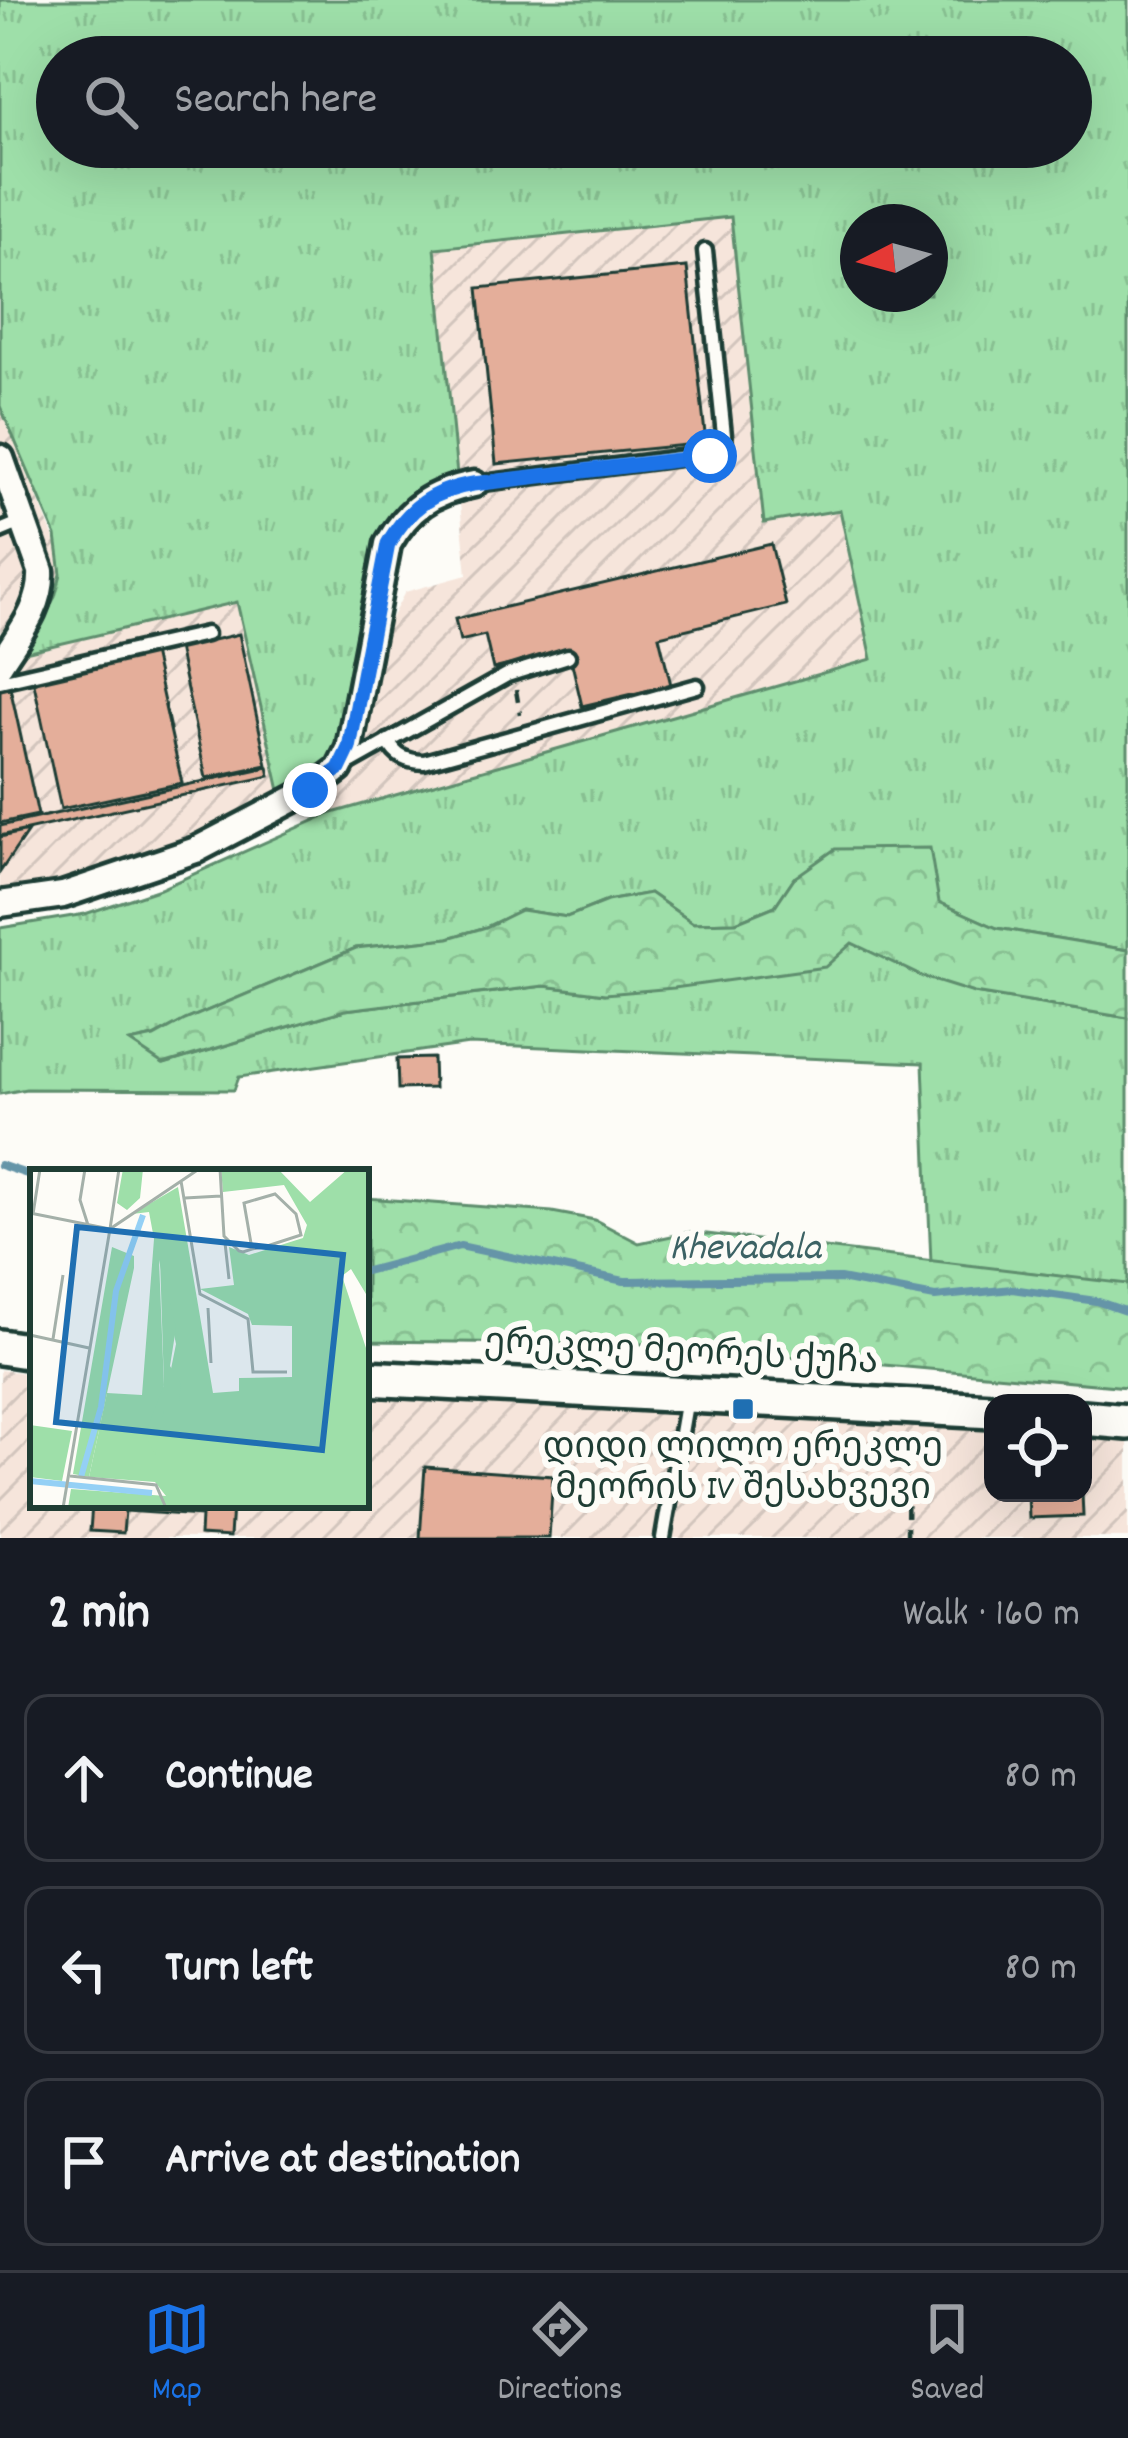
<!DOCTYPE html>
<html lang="en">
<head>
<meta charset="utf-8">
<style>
  :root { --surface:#171b24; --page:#20242c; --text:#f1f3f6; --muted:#9ea1a6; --line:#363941; --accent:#1a73e8 }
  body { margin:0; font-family:Dekko,"Noto Sans Georgian",sans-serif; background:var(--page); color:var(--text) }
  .controls { position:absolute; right:36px; bottom:36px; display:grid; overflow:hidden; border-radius:24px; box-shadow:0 12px 48px #0002 }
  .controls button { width:108px; height:108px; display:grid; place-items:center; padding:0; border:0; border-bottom:3px solid var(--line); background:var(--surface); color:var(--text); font:60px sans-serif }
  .compass { position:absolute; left:840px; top:204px; width:108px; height:108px; border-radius:50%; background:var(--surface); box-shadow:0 12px 48px #0002; rotate:264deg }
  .stop { position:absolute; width:36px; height:36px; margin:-27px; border:9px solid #1a73e8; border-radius:50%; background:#fff }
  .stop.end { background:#1a73e8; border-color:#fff; box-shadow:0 3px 12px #0008 }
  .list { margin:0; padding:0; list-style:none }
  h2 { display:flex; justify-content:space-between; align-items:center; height:156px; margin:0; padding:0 48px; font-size:51px }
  h2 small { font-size:39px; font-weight:400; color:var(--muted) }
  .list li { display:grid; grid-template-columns:78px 1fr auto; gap:36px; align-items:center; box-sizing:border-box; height:168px; margin:0 24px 24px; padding:0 24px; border:3px solid var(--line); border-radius:24px }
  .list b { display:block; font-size:45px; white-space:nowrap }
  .list em { font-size:39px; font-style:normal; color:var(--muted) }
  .icon { flex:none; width:66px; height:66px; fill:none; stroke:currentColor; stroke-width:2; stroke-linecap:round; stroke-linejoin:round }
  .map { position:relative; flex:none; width:1128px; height:1538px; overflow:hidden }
  .search { position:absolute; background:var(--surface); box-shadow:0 12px 48px #0002; left:36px; right:36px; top:36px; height:132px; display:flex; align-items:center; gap:30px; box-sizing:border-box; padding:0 42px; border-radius:66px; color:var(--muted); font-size:45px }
  .sheet { height:732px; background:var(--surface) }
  nav { display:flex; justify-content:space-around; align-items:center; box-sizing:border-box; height:168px; border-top:3px solid var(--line); background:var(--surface); font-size:33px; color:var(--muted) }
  nav a { display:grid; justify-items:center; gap:6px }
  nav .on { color:var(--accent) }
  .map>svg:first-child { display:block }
  .industrial { fill:url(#industrial-furrows) }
  .grass { fill:url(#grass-tufts); stroke:#5e8e6e; stroke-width:3; fill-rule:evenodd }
  .forest { fill:url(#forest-crowns); stroke:#5e8e6e; stroke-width:3 }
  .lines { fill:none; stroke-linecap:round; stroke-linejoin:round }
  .stream { stroke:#6595a8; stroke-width:8 }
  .building { fill:#e4ae9a; stroke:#1f3d34; stroke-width:3 }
  .lane-casing { stroke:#1f3d34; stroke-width:21 }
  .street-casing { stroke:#1f3d34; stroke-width:33 }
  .secondary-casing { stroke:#1f3d34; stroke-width:42 }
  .path { stroke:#1f3d34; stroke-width:4.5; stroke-dasharray:12 9; stroke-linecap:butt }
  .lane { stroke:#fdfcf7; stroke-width:12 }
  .street { stroke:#fdfcf7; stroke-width:24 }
  .secondary { stroke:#fdfcf7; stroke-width:33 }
  .route { stroke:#1a73e8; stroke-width:15 }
  .poi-dot { fill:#1f6fb2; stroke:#fdfcf7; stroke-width:4.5 }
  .labels { text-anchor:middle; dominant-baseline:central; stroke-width:12; stroke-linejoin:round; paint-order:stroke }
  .street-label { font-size:36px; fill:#1f3d34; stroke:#fdfcf7 }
  .poi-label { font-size:36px; fill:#1f3d34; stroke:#fdfcf7 }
  .water-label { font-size:39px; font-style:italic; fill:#3c6264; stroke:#fdfcf7 }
  .inset-river { fill:none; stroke:#94d0f5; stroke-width:6 }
  .inset-road { fill:none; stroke:#a4b0a9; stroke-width:3 }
  .view { fill:#1f6fb2; fill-opacity:0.15; stroke:#1f6fb2; stroke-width:6 }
  .inset-edge { fill:none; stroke:#1f3d34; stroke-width:6 }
</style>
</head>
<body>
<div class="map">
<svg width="1128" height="1538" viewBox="0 0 1128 1538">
  <defs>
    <pattern id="industrial-furrows" width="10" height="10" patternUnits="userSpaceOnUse" patternTransform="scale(3)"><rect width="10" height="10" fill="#f6e5db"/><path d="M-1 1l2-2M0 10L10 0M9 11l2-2" fill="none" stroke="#d2c5bd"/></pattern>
    <pattern id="grass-tufts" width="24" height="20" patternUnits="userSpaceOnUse" patternTransform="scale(3)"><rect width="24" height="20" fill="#9edfa9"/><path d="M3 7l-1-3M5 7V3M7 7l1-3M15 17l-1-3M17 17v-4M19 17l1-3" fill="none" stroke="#88c092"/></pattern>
    <pattern id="forest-crowns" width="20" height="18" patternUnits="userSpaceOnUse" patternTransform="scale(3)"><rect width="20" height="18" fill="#9edfa9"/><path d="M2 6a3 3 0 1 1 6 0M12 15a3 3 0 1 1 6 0" fill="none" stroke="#88c092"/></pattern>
  </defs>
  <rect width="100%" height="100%" fill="#fdfcf7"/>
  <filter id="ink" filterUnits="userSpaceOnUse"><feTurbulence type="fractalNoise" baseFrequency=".00833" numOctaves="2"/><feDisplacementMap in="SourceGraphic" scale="24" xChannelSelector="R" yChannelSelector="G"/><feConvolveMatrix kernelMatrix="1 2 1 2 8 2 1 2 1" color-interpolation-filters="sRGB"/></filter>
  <g filter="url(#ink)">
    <g class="industrial">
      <path d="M732 216 764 522 840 509 872 660 329 814 324 787 349 772 365 743 367 704 381 637 405 592 467 575 435 248Z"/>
      <path d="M0 406 60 553 61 574 55 597 22 653 237 601 281 795 194 842 61 888 0 896Z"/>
      <path d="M0 1370 33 1374V1505H366V1396L695 1409 993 1431V1493H1083V1437L1128 1440V1538H0Z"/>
    </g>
    <path class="grass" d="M0 0H1128V950L997 928 938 902 794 878 775 906 736 922 693 923 650 893 607 901 567 917 521 910 486 927 449 938 356 948 185 1020 153 1037 131 1042 164 1064 345 1010 545 986 605 994 852 943 974 993 1128 1018V1292L1052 1275 931 1263 923 1063 469 1044 239 1077 234 1090 26 1089 0 1094V928L85 914 160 889 329 814 872 659 840 510 764 523 731 217 435 248 457 475C412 487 399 497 380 541L330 764 281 795 237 602 21 653 55 597 61 574 56 536 0 406ZM57 57H1071V147H57ZM858 222H930V294H858Z"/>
    <g class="forest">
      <path d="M930 848 939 902 997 928 1128 950V1018L974 993 923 977 852 943 825 967 674 988 605 994 544 986 345 1010 163 1064 130 1042 154 1037 185 1020 356 948 449 938 486 927 521 910 567 917 607 901 650 893 693 923 736 922 775 906 794 878 835 849Z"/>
      <path d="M366 1198 552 1212 595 1220 639 1243 690 1232 1128 1284V1387L652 1344 366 1341Z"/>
    </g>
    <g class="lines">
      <g class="stream">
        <path d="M0 1165 33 1176"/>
        <path d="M366 1271 460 1246 624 1281 840 1279 935 1297 1012 1289 1096 1301 1128 1312"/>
      </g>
    </g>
    <g class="building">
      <path d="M687 267 706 443 496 464 478 288Z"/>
      <path d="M771 544 786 605 659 636 671 685 582 706 569 651 493 669 485 635 460 641 455 619Z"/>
      <path d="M239 634 267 765 206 778 178 648Z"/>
      <path d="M153 653 182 783 61 809 33 679Z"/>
      <path d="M10 687 38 815 0 823V689Z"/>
      <path d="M268 767 270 776 0 836V826Z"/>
      <path d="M28 831 0 872V837Z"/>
      <path d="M433 1058 434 1088 398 1089 397 1059Z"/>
      <path d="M425 1467 553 1476 549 1538H420Z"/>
      <path d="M1028 1493H1082L1083 1516 1029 1518Z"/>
      <path d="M92 1505H232L230 1537 200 1535 201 1516 125 1511 123 1533 90 1531Z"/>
    </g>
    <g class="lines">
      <g class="lane-casing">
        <g id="lane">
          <path d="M475 484 718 453 725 445 705 251"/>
          <path d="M0 531 24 521"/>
          <path d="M0 681 206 634"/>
          <path d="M388 741C396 757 406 761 424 762L697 686"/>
          <path d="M345 766 507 675 568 656"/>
          <path d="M663 1538 687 1398"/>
        </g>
      </g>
      <g class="street-casing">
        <g id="street">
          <path d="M0 664C18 635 43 607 41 571L1 458"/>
          <path d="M0 904 63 895 196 850 311 790 339 769 349 749 388 544C409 507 432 492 474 484"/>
        </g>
      </g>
      <g class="secondary-casing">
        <g id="secondary">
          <path d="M0 1347 33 1352"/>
          <path d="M366 1378 993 1411"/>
          <path d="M1083 1418 1128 1422"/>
        </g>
      </g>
      <g class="path">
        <path d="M516 690 520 714"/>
        <path d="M907 1538 908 1437"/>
      </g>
      <use href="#lane" class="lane"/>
      <use href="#street" class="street"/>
      <use href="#secondary" class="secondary"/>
    </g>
  </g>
  <g class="lines" filter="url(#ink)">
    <path class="route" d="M310 790 339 769 349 748 388 544C409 507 432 491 473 484L710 456"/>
  </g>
  <rect class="poi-dot" x="731" y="1397" width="24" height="24" rx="6"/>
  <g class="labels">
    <g class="street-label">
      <text transform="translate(681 1355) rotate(3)">ერეკლე მეორეს ქუჩა</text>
    </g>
    <g class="poi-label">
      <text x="743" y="1450">დიდი ლილო ერეკლე<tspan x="743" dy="41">მეორის IV შესახვევი</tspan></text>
    </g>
    <g class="water-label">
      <text x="745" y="1250">Khevadala</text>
    </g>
  </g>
  <g transform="translate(30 1169)">
    <rect width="339" height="339" fill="#fdfcf7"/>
    <path d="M93 0H113L110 29 97 41 87 34ZM191 0H248L280 33 318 0H339V130L321 100 312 107 339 188V337L38 339 41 320 136 327 125 313 59 308 77 224 112 226 124 70 119 43 102 45 148 18 183 224 209 222V209L262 208V157L222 156 218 145 170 120 204 116 199 78 219 86 273 69 277 56 254 16 193 23ZM129 91 146 175 124 285 134 216ZM0 256 42 262 32 312 0 308Z" fill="#9edfa9" fill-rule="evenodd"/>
    <path d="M82 78 104 87V99L59 308 43 305ZM130 89 146 159 140 197 151 215 149 232 134 242 125 286 115 265 134 216Z" fill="#9edfa9"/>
    <path class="inset-river" d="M51 308 71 238 86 122 113 46M0 312 122 324"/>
    <path class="inset-road" d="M55 0 50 31 58 56M190 0 194 67 209 82 213 83 222 80 234 78 271 66 266 45 245 25 214 34 222 80M151 12 170 125 218 150 223 203H257M155 29 191 27M0 44 80 60 89 0M3 45 10 0M195 74 199 110M178 139 181 194M0 166 59 179M23 170 33 106M40 307 126 316 136 339M33 339 80 60 169 0"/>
    <path class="view" d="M47 58 313 86 292 281 26 253Z"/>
    <rect width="339" height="339" class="inset-edge"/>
  </g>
</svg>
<div class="controls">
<button><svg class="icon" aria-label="locate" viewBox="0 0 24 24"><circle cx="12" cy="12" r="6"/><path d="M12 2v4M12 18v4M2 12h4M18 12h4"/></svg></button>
</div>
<svg class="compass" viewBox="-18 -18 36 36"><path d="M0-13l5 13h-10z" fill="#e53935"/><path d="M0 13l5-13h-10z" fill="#9ea1a6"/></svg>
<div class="stop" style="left:710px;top:456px"></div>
<div class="stop end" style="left:310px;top:790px"></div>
<div class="search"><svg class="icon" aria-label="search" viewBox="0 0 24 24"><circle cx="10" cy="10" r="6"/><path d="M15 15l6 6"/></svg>Search here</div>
</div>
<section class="sheet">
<h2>2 min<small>Walk · 160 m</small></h2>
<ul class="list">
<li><svg class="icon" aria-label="ahead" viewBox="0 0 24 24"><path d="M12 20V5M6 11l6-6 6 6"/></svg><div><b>Continue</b></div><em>80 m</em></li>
<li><svg class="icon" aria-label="left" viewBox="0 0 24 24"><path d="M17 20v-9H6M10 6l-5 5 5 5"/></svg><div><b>Turn left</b></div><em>80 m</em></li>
<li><svg class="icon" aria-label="arrive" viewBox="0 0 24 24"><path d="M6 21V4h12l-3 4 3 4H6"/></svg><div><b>Arrive at destination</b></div></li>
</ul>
</section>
<nav>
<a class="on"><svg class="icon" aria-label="map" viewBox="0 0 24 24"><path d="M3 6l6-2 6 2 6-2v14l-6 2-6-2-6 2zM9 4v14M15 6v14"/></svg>Map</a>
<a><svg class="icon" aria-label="directions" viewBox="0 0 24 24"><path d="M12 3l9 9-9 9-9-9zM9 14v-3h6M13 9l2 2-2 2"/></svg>Directions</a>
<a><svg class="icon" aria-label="saved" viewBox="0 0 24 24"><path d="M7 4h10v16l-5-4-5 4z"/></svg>Saved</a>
</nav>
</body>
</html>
